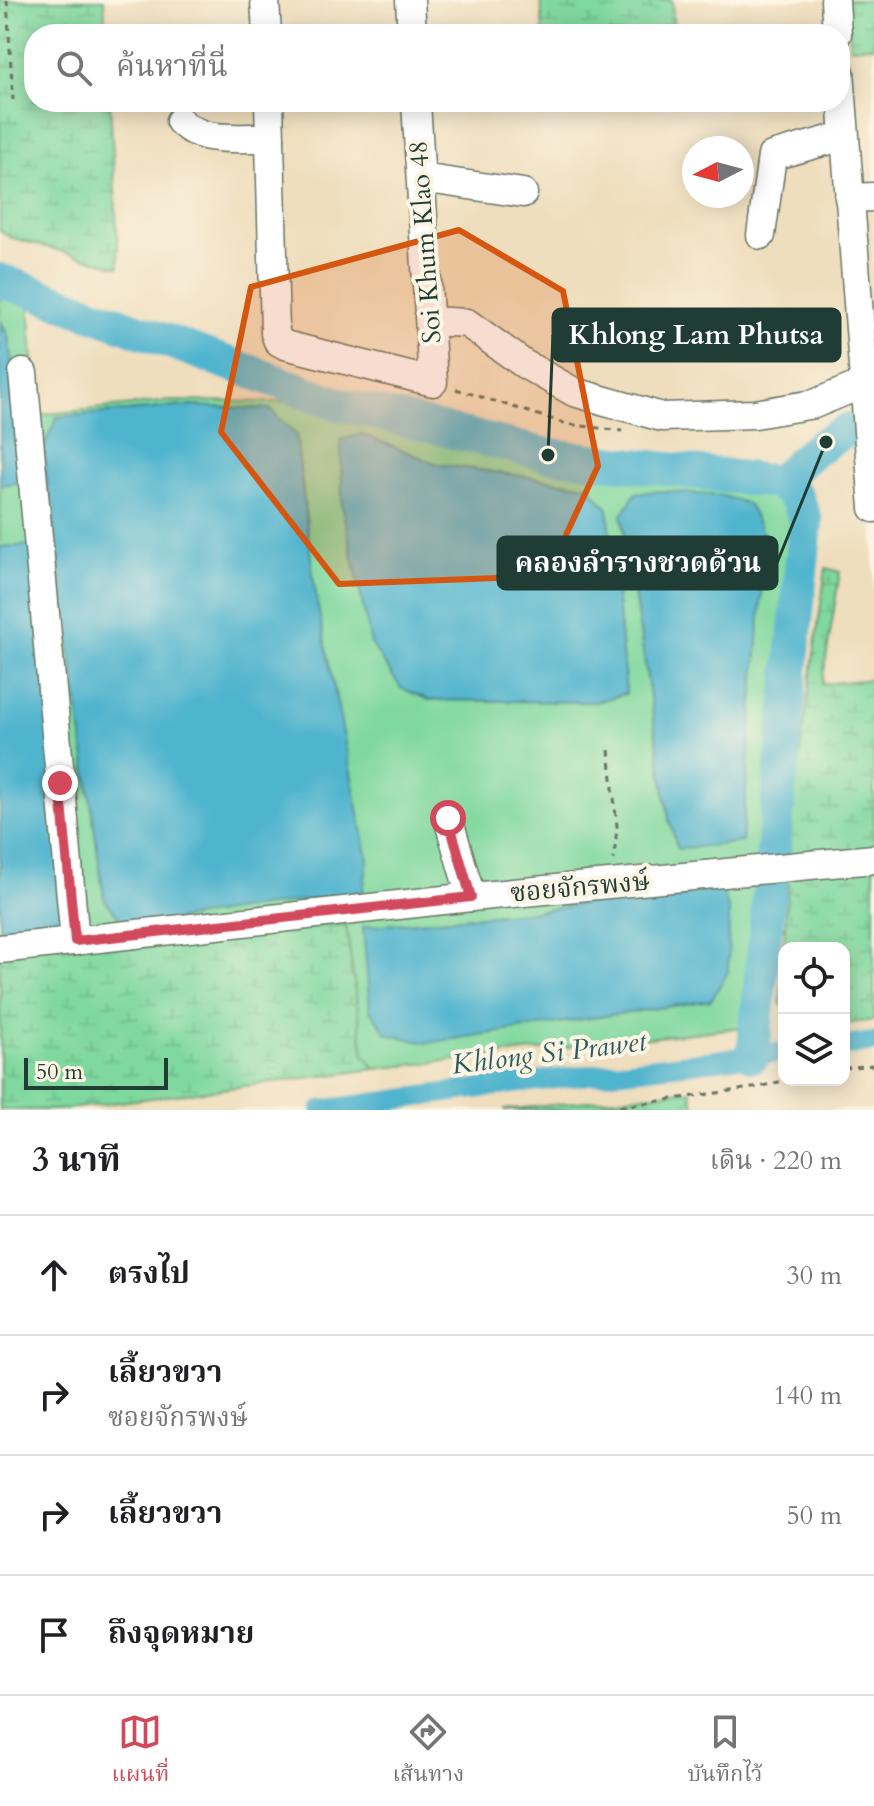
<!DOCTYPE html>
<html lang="th">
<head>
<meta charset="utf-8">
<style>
  :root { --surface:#fff; --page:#f2f2f2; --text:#202124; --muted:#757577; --line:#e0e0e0; --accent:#d1495b }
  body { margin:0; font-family:Cardo,"Noto Serif Thai",serif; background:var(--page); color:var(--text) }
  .controls { position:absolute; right:24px; bottom:24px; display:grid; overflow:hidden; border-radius:16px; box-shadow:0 4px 20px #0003 }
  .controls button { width:72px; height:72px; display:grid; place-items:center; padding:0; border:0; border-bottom:2px solid var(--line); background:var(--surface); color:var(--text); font:40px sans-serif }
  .compass { position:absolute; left:682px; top:136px; width:72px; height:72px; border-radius:50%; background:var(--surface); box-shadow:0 4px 20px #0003; rotate:264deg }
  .scale { position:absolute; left:24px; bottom:20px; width:144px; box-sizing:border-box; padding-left:8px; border:4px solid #1f3d34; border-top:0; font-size:22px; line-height:28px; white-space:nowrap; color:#1f3d34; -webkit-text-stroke:6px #fcf5e5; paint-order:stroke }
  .stop { position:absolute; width:24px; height:24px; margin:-18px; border:6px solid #d1495b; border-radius:50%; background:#fff }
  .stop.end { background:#d1495b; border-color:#fff; box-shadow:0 2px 8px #0008 }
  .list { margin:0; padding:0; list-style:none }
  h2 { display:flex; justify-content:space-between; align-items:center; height:104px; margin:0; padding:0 32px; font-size:34px }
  h2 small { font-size:26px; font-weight:400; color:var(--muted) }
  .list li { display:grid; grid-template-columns:52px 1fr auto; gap:24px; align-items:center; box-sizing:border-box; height:120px; padding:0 32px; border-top:2px solid var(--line) }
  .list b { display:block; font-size:30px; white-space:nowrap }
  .list p { margin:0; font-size:26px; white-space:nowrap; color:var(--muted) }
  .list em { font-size:26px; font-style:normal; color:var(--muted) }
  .icon { flex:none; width:44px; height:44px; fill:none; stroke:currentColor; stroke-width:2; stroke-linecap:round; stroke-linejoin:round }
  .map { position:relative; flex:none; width:874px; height:1110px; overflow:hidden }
  .search { position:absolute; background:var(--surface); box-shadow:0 4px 20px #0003; left:24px; right:24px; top:24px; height:88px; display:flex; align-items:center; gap:20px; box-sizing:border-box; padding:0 28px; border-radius:32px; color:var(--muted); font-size:30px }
  .sheet { height:584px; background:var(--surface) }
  nav { display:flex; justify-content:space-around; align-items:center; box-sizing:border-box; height:112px; border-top:2px solid var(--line); background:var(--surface); font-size:22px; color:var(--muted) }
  nav a { display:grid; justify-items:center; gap:4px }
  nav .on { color:var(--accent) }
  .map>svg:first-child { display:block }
  .green { fill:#7fd89e; stroke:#4f8a69; stroke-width:2; fill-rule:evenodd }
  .wetland { fill:url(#wetland-marsh); stroke:#4f8a69; stroke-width:2 }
  .water { fill:#4fb4ce; stroke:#377881; stroke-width:2 }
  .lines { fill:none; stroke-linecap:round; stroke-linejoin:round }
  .canal { stroke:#4fb4ce; stroke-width:20 }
  .river { stroke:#4fb4ce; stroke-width:34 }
  .minor-casing { stroke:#687564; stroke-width:31 }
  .path { stroke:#687564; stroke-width:3; stroke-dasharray:6 6; stroke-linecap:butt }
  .minor { stroke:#fff; stroke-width:28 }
  .route { stroke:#d1495b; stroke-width:10 }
  .marked { fill:#d45610; fill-opacity:0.2; stroke:#d45610; stroke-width:6; stroke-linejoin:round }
  .labels { text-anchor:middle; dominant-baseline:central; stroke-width:8; stroke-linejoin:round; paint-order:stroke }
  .street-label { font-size:26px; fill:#1f3d34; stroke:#fcf5e5 }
  .water-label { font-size:28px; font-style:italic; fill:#2b5b5a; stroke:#fcf5e5 }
  .leader { fill:none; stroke:#1f3d34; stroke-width:3 }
  .callout-dot { fill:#1f3d34; stroke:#fcf5e5; stroke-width:3 }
  .callout { fill:#1f3d34; stroke:#1f3d34; stroke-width:3 }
  .callout-label { font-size:28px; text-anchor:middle; font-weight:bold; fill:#fff }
</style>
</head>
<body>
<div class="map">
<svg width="874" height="1110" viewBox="0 0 874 1110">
  <defs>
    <pattern id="wetland-marsh" width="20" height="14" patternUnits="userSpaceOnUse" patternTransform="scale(2)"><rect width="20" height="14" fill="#7fd89e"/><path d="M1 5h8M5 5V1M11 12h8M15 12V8" fill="none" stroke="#6dba89"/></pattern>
  </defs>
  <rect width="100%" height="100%" fill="#fcf5e5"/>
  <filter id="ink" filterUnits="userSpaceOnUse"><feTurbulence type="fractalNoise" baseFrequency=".0125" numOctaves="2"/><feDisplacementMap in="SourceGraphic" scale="16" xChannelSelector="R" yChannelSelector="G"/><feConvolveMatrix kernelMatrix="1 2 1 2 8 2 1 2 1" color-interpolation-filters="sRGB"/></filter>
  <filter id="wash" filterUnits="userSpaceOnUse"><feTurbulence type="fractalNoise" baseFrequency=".006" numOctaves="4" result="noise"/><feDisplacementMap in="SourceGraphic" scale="32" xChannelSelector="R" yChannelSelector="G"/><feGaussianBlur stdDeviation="1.8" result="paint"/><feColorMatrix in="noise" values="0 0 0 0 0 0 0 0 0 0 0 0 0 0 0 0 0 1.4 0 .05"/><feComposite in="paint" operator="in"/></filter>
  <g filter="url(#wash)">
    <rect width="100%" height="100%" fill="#efdebd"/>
    <path class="green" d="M0 290 29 305 37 415 171 401 290 402 652 473 770 490 786 499 793 514 760 884 744 1027 376 1069 364 1056 346 925 0 949V934L43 928 74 920 36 545 0 547V485L29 481 8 336 0 320ZM187 406 269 409 296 436 315 592 126 927 104 898 43 449 58 417ZM361 434 437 464 589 486 608 509 626 694 595 702 430 700 401 688ZM622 515 678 849 669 819ZM537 911 729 912 363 927Z"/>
    <g class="wetland">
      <path d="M0 0H104L106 34H34V102H110L119 267 9 237 0 230Z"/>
      <path d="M541 0H672L674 34H543Z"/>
      <path d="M846 0H874V46L850 47Z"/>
      <path d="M826 568 840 572 822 684 874 679V1020L844 1024V948H784V1007L780 1003 793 803Z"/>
      <path d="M346 925 364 1055 376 1069 58 1110H0V949Z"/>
      <path d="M691 1090 695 1110H504Z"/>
    </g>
    <g class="water">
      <path d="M0 320 8 336 29 481 0 485Z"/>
      <path d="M187 406 270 409 296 435 315 592 368 859 363 892 126 927 104 898 43 449 57 417Z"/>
      <path d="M361 434 437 464 589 486 608 509 626 693 595 702 429 700 401 688 371 644 342 506 341 440Z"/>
      <path d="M662 491 723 496 748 504 766 540 742 842 678 849 669 819 622 515 636 493Z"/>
      <path d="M36 545 75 920 43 928 0 934V547Z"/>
      <path d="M720 882 729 912 728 972 711 1000 427 1043 387 1034 370 1010 363 927 537 911Z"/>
    </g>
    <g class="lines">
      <g class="canal">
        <path d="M844 1046 874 1042"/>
        <path d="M321 1110 504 1085 784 1052"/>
      </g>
      <g class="river">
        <path d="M0 280 339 404 548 455 778 482 797 498 806 521 753 1056"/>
        <path d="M778 482C807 455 835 430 874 422"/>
      </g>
    </g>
  </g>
  <g filter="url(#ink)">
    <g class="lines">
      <g class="minor-casing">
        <g id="minor">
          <path d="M265 0 267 34"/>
          <path d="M410 0 412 34"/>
          <path d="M835 0 837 34"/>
          <path d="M840 72 874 508"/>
          <path d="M269 102 275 333 278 341 285 345 433 382 416 102"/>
          <path d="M180 121C202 144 240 137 270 138"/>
          <path d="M421 178 523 193"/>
          <path d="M849 198 874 197"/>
          <path d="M761 235 772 156 844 136"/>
          <path d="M430 321 467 323 524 364 574 392 662 417 755 414 814 404 865 383"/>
          <path d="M23 373 75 941"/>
          <path d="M448 818 471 897"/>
          <path d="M0 949 471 897 874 859"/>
        </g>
      </g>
      <g class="path">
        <path d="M7 0 13 100"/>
        <path d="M456 389 567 424 622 431"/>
        <path d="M609 750 617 826 614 860"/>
        <path d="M844 1068 874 1065"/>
        <path d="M596 1110 759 1087 787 1080"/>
      </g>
      <use href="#minor" class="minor"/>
    </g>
  </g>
  <g class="lines" filter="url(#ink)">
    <path class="route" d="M60 783 75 941 471 897 448 818"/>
  </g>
  <path class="marked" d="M459 230 563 291 598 466 547 576 339 584 221 432 251 287Z"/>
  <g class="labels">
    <g class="street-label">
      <text transform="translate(425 242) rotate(-94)">Soi Khum Klao 48</text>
      <text transform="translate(580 887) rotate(-5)">ซอยจักรพงษ์</text>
    </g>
    <g class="water-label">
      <text transform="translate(549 1053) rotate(-7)">Khlong Si Prawet</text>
    </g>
  </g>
  <path class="leader" d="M548 455L553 335M826 442L777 563"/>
  <g class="callout-dot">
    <circle cx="548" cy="455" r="8"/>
    <circle cx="826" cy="442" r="8"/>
  </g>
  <g class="callout">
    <rect x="553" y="309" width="287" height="52" rx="8"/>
    <rect x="498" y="537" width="279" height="52" rx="8"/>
  </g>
  <g class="callout-label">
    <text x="696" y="344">Khlong Lam Phutsa</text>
    <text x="638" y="572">คลองลำรางชวดด้วน</text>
  </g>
</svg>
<div class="controls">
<button><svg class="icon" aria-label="locate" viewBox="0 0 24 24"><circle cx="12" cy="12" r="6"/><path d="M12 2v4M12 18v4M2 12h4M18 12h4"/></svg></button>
<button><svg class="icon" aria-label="layers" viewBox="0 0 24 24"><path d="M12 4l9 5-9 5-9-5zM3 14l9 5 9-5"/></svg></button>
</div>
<svg class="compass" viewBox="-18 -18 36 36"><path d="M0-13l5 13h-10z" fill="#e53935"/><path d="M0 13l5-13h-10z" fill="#757577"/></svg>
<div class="scale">50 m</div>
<div class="stop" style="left:448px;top:818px"></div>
<div class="stop end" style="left:60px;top:783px"></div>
<div class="search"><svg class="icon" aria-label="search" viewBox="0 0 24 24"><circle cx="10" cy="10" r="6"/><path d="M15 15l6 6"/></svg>ค้นหาที่นี่</div>
</div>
<section class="sheet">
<h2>3 นาที<small>เดิน · 220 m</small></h2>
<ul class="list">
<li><svg class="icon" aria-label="ahead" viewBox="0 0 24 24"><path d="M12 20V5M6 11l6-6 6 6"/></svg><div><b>ตรงไป</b></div><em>30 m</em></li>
<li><svg class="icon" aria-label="right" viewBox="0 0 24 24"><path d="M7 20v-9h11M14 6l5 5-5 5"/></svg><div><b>เลี้ยวขวา</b><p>ซอยจักรพงษ์</p></div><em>140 m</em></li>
<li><svg class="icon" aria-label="right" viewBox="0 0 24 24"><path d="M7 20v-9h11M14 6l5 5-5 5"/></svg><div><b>เลี้ยวขวา</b></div><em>50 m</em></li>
<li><svg class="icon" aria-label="arrive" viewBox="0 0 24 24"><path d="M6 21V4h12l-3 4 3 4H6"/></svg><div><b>ถึงจุดหมาย</b></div></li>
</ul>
</section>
<nav>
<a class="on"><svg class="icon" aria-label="map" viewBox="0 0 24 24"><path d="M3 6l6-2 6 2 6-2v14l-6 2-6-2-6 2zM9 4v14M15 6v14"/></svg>แผนที่</a>
<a><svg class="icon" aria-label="directions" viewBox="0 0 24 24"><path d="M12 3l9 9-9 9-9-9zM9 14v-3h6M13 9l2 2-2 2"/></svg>เส้นทาง</a>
<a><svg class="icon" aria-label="saved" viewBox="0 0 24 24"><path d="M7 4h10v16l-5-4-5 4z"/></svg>บันทึกไว้</a>
</nav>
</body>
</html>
